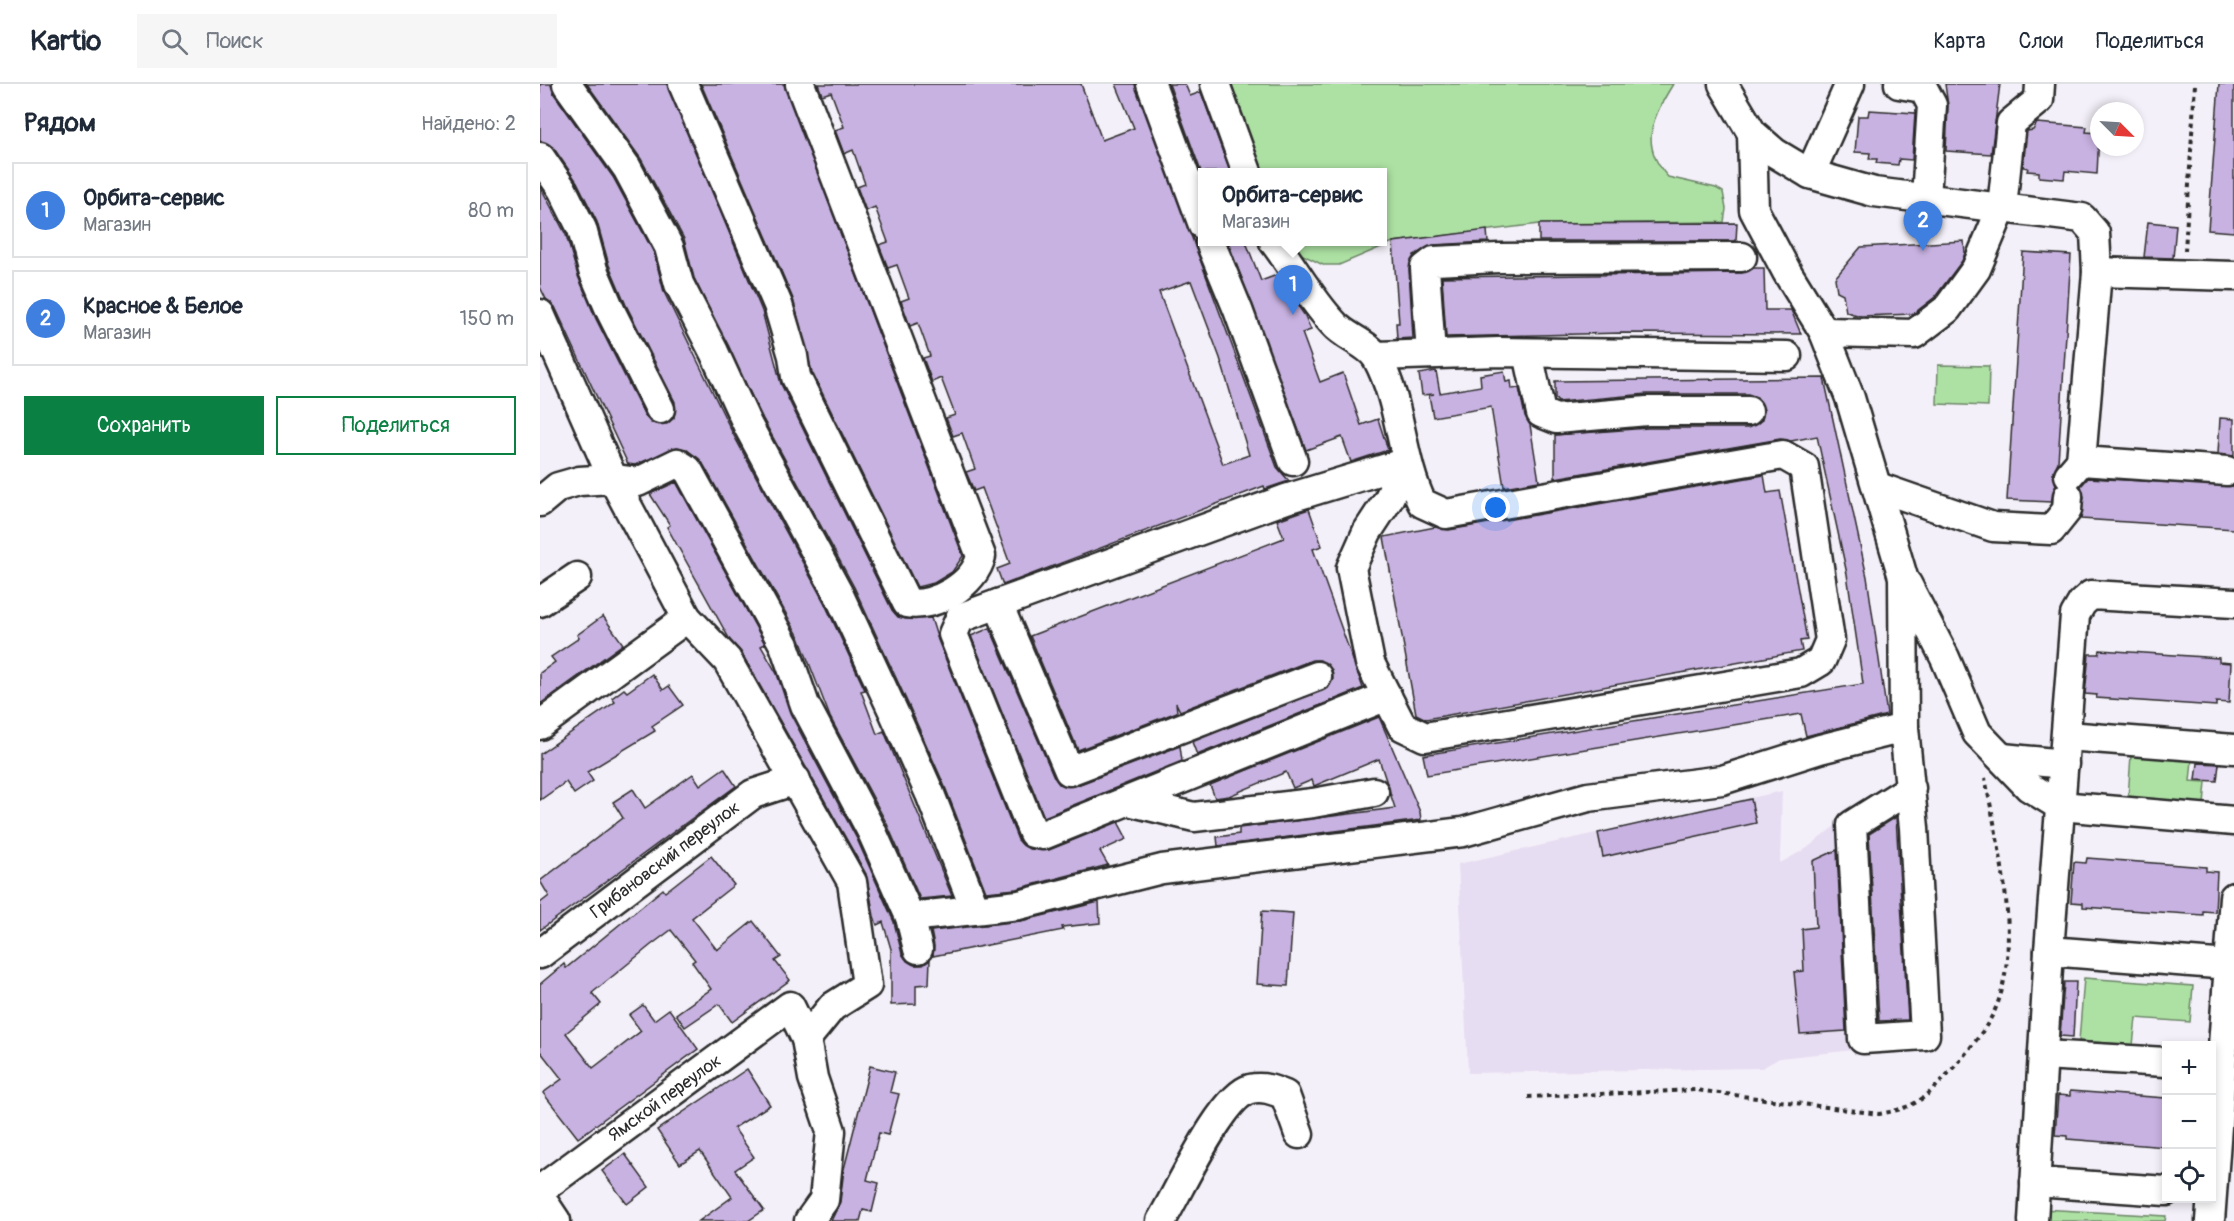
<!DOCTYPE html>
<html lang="ru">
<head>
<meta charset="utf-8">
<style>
  :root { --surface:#fff; --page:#f6f6f7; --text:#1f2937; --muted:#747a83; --line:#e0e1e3; --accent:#0b8043 }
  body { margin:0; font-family:Pangolin,sans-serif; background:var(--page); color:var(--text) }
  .controls { position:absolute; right:18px; bottom:18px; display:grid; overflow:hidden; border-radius:0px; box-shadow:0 3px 9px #0003 }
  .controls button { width:54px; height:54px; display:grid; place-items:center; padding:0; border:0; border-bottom:2px solid var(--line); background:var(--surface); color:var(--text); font:30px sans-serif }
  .compass { position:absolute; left:1550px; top:18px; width:54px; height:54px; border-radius:50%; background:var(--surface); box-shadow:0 3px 9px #0003; rotate:114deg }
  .you { position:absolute; left:956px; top:424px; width:21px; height:21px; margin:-15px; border:4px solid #fff; border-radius:50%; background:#1a73e8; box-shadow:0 0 0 9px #1a73e833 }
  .badge { display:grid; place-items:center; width:39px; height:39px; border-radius:50%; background:var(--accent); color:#fff; font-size:20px; font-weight:700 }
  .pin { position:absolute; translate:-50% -50px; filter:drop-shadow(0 2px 3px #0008) }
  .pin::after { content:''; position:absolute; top:32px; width:21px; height:18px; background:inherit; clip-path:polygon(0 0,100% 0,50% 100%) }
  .popup { position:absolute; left:658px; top:84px; width:189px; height:78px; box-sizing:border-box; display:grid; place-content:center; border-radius:0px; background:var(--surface); filter:drop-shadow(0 2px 4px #0005); font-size:20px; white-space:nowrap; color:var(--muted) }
  .popup b { font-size:22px; color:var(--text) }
  .popup::after { content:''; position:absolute; left:50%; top:100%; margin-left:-12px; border:12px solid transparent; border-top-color:var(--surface) }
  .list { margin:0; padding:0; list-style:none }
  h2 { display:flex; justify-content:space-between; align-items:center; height:78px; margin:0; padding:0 24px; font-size:26px }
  h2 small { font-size:20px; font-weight:400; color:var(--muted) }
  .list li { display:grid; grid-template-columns:39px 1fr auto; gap:18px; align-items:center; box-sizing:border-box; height:96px; margin:0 12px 12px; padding:0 12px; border:2px solid var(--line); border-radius:0px }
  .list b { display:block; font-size:22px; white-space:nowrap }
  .list p { margin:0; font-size:20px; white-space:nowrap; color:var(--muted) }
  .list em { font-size:20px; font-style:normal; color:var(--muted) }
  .actions { display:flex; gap:12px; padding:18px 24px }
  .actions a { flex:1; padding:14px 0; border:2px solid var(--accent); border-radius:0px; text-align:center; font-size:21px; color:var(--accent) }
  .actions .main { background:var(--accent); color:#fff }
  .icon { flex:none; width:33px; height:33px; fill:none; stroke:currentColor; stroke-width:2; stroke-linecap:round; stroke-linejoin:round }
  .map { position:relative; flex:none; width:1694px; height:1137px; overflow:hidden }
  header { display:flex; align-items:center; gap:36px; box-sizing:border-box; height:84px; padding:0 30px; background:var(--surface); border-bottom:2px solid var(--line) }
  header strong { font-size:28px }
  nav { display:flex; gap:33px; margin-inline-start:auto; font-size:21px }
  .search { width:420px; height:54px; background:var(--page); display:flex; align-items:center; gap:15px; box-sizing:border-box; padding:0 21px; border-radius:0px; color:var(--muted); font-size:22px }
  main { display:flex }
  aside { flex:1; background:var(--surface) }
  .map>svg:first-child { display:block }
  .built { fill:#e7ddf2 }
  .green { fill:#ade1a3; stroke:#6c8667; stroke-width:1.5 }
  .building { fill:#c8b2e1; stroke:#2b2b2b; stroke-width:1.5; fill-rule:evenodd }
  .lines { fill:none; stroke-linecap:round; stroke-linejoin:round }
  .minor-casing { stroke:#2b2b2b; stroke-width:33 }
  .path { stroke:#2b2b2b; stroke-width:4; stroke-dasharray:4.5 4.5; stroke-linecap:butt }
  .minor { stroke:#fff; stroke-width:28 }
  .labels { text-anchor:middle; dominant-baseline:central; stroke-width:4.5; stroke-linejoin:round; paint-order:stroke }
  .street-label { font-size:18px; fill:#2b2b2b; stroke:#fff }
</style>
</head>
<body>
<header>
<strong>Kartio</strong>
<div class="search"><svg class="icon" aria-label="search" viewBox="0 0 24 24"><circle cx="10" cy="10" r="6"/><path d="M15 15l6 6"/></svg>Поиск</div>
<nav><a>Карта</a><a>Слои</a><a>Поделиться</a></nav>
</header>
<main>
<aside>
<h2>Рядом<small>Найдено: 2</small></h2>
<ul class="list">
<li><span class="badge" style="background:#3f7fe0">1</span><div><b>Орбита-сервис</b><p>Магазин</p></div><em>80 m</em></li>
<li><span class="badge" style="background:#3f7fe0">2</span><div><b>Красное &amp; Белое</b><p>Магазин</p></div><em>150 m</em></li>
</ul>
<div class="actions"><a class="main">Сохранить</a><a>Поделиться</a></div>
</aside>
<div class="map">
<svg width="1694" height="1137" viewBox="0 0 1694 1137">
  <rect width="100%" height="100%" fill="#f4f0f9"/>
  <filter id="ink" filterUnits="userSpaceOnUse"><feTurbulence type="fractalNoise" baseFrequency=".0167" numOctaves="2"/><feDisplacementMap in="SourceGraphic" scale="12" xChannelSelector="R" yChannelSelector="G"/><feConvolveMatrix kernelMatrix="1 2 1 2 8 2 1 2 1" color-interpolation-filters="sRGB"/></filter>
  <g filter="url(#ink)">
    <path class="built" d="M1358 692 1387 707 1398 957 1240 974 1222 984 928 989 918 780 1242 707 1240 779 1267 764Z"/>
    <g class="green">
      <path d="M689 0H1133C1113 33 1098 60 1128 93L1176 104 1183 108 1186 125 1184 138 999 140 853 158 799 181H783L761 170 753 158H843V88H721Z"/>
      <path d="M1398 281 1449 282 1448 322 1397 320Z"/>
      <path d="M1591 671 1652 676 1650 697 1666 698 1664 720 1588 714Z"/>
      <path d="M1544 894 1653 902 1650 938 1596 934 1593 961 1539 957Z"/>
      <path d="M1501 1125 1626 1132 1625 1137H1500Z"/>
    </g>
    <g class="building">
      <path d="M0 0H11L14 10 73 93 114 169 124 208 193 350 284 518 325 606 321 607 337 650 344 647 412 812 380 815 347 740 290 633 259 553 162 378 146 365 137 363 95 381 88 380 15 223 6 215 0 203V102L26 151 38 192 56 235 105 332 111 339 127 340 134 334 135 318 86 221 69 181 57 138 37 98 13 63 0 57Z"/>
      <path d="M47 0H127L222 227 241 300 352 526 358 533 366 535 391 534 398 556 478 756 489 765 509 766 578 738 587 755 560 767 568 781 476 805 446 808 405 703 369 622 314 503 223 335 154 194 144 155 101 75Z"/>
      <path d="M161 0H244L423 472 412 488 394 499 377 503 272 288 253 215Z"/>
      <path d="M278 0H541L562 56 594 44 576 0H595L737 383 749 397 725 405 724 402 463 501 457 485 470 480 442 404 434 407 426 388 435 385 422 349 413 352 406 334 415 331 401 294 392 298 383 274 390 272 378 239 370 242 361 217 369 214 357 181 348 184 339 161 348 158 335 123 326 127 317 103 325 100 313 66 304 70 295 46 304 43 291 8 282 11ZM651 197 680 274 709 371 683 380 619 208Z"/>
      <path d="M629 0H645L650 12 661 8 690 88H663V93Z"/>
      <path d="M1405 0H1460L1451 70 1406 67 1408 22Z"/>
      <path d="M1679 0H1694V148L1668 146Z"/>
      <path d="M1329 26 1375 29 1372 76 1359 75 1358 81 1336 79 1337 75H1329L1330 69 1315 68 1318 32H1328Z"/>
      <path d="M1497 39 1547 43 1546 48 1559 49 1557 90 1525 87 1524 95 1499 93V88L1487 87 1488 84 1483 83 1487 47 1493 46Z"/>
      <path d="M1608 138 1636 141 1633 174 1604 173Z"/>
      <path d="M1197 139 1196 157H999V140Z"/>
      <path d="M947 146 948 158 893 161 874 171 869 185 873 254 857 255 856 239H859L853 158Z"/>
      <path d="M1424 157 1425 169 1422 177 1395 213 1373 230 1321 232 1306 228 1303 210 1297 207 1295 194 1321 163Z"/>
      <path d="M688 158H706L721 197 737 191 765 232 771 246 762 249 780 298 803 289 821 341 838 335 848 366 811 378 802 353 766 366Z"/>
      <path d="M1483 168 1531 171 1518 378 1513 389 1516 401 1511 418 1467 416Z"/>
      <path d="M1214 184H1224L1225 226H1251L1261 250 1082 249 906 253 902 193 1202 189Z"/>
      <path d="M896 287 900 309 941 302 940 291 964 287 966 298 971 297 972 305 979 304 985 332 990 341 999 397 964 403 951 323 893 333 889 311 894 310 882 311 879 290Z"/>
      <path d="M1284 294 1327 493 1347 631 1266 652 1261 630 887 691 883 671 1323 600 1307 490 1277 352 1251 357 1240 355 1015 394V351L1108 344H1208L1222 336 1224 326 1217 313 1208 310H1107L1018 318 1015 314V297Z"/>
      <path d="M1680 334 1694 335V372L1678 370Z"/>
      <path d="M1224 391 1227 409 1240 407 1267 556 1260 557 1262 567 886 635 876 630 844 453 895 443 909 446Z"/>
      <path d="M1548 394 1694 402V445L1541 435 1544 413 1541 402Z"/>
      <path d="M136 398 225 560 221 562 237 590 250 629 317 755 354 838 362 870 367 877 374 881H383L390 876 389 900 376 901V920L351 921V865L343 838 337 841 334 832 326 790 201 568 190 556 127 443 130 441 110 410Z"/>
      <path d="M769 425 782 462 773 465 823 604 657 671 652 658 789 603 793 595 792 586 780 576H772L640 627 636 619 637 628 538 666 490 552 744 454 737 436Z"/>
      <path d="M63 532 83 560 0 620V589L15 578 11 573 39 554 37 551Z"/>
      <path d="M450 544 514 693 519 700 535 702 640 662 642 677 504 733 431 552Z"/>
      <path d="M1560 566 1679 574V578L1691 579 1689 619 1676 618V622L1556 614 1557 611 1545 610 1549 570H1559Z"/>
      <path d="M112 590 123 606 129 602 143 621 112 642 115 647 47 688 53 697 34 710 26 698 0 716V670L75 618 72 614 84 605 87 608Z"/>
      <path d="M839 633 880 728 881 736 678 762 677 753 699 750V744L855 724 839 675 774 702 772 696 753 704 746 688 689 712 675 714 670 701Z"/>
      <path d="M1658 679 1679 680 1677 697 1656 696Z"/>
      <path d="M184 684 196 702 0 846V819L9 812 0 797 83 734 73 718 93 705 105 724 153 690 160 701Z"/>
      <path d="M1211 715 1216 739 1063 773 1058 749Z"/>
      <path d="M1356 733 1368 936 1339 937 1329 750Z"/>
      <path d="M1297 766 1306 947 1260 950 1254 888 1264 887 1262 845 1276 843 1273 777Z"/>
      <path d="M171 772 194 801 152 834 177 866 213 837 241 873 235 877 250 896 192 938 179 920 145 943 136 930 171 905 152 878 155 876 131 846 111 861 52 909 61 920 26 949 53 984 101 947 89 931 103 921 114 936 129 925 158 965 38 1054 3 1009 22 995 0 967V900L24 880 26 884 123 805 125 808Z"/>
      <path d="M1547 774 1666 783V787L1677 788 1675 828 1663 827V831L1543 823V819L1531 818 1534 778 1546 779Z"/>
      <path d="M559 818 560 839 522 843 523 846 393 872 394 862 391 847 481 837Z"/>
      <path d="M722 827 753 829 748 902 717 900Z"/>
      <path d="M1524 898H1536L1533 953 1520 952Z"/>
      <path d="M330 982 355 988 350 1008 359 1010 348 1051 339 1049 327 1096 339 1099 332 1128 323 1126 320 1137H291L300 1118 304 1085Z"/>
      <path d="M207 985 230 1021 194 1044 214 1073 195 1086 224 1126 208 1137H159L192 1113 160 1067 140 1080 117 1046Z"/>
      <path d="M1530 1007 1626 1014V1063L1527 1055V1052L1515 1051 1518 1011 1530 1012Z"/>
      <path d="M85 1070 109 1103 87 1120 62 1087Z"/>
    </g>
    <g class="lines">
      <g class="minor-casing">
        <g id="minor">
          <path d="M27 0 87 84 129 163 139 200 174 268 208 342 299 511 354 629 390 710 435 825"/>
          <path d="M143 0 238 221 253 272 256 293 367 519C395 524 435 500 441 472L260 0"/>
          <path d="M611 0 663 141"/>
          <path d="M675 0 707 88"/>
          <path d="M1183 0 1212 49 1235 69 1270 90 1334 108 1542 134 1555 149 1557 188 1694 192"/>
          <path d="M1359 0 1383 4 1392 21 1386 114"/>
          <path d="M1212 49 1214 126 1247 188 1284 248 1310 314 1363 493 1364 644 1374 744 1385 951 1323 955 1312 741 1371 704"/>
          <path d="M0 73 22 105 42 145 53 186 71 228 120 325"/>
          <path d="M1270 90 1310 0"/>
          <path d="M670 158 698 226 753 377"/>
          <path d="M734 158C754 184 771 216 794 240 805 253 829 260 837 274 862 320 860 374 882 419L906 430 1243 371 1264 383 1290 556 1281 577 1261 589 885 653 862 642 830 579 811 484 827 448 848 416 867 378"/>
          <path d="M0 230 73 395 147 534 187 576 312 798 327 901 292 923 266 955"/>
          <path d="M1284 248 1374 250 1407 225 1436 185 1462 123 1471 39 1499 16 1500 0"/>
          <path d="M988 269 1001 329 1016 335 1107 327H1208"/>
          <path d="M891 270 885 184 894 177 959 174 1202 173"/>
          <path d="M836 272 959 268 1247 272"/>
          <path d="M1541 377 1557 188"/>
          <path d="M1529 391 1541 377 1687 387"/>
          <path d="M1338 403 1453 443 1511 446 1527 426 1528 412"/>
          <path d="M0 418 18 403 39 397 73 395 98 398 137 379 148 386 244 561 265 621 332 748 370 833 378 865"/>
          <path d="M1367 500 1405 574 1437 649 1489 703 1520 722 1694 737"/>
          <path d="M0 518 37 493"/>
          <path d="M458 520 529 687 777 592"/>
          <path d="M847 612 503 751 493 749 413 550 420 534 458 520 746 415 867 378"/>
          <path d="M0 641 147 534"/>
          <path d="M1527 652 1694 665"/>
          <path d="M1463 674 1524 680"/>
          <path d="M588 717 654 733 773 719 834 708"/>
          <path d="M370 833 479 821 622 785 923 748 1048 713 1182 696 1280 665 1364 644"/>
          <path d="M1509 867 1689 881"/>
          <path d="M0 870 213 710 256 696"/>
          <path d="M1503 971 1626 978"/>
          <path d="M1495 1098 1626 1107"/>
          <path d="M0 1106 250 922 266 955 273 994 291 1047 284 1116 269 1137"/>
          <path d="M0 1113 16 1137"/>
          <path d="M621 1137C638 1109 681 1013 710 1005 723 1002 733 1006 745 1011L759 1050"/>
          <path d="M1493 1137 1509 867 1535 531 1542 519 1551 511 1694 519"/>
          <path d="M1670 1137 1694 813"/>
        </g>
      </g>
      <g class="path">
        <path d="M1645 167 1655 0"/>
        <path d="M988 1013 1156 1006 1339 1030C1379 1023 1388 1012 1414 983 1429 966 1444 948 1454 928 1484 864 1458 760 1445 694"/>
      </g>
      <use href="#minor" class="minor"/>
    </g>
  </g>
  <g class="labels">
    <g class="street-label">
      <text transform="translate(125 776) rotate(-37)">Грибановский переулок</text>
      <text transform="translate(125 1014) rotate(-36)">Ямской переулок</text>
    </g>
  </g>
</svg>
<div class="controls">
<button>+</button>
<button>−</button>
<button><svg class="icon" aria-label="locate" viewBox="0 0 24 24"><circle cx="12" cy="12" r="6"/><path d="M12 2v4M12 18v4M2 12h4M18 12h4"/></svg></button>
</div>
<svg class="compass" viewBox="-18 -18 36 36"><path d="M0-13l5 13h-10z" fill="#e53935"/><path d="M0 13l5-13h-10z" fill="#747a83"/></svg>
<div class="you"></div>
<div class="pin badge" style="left:753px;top:231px;background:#3f7fe0">1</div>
<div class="popup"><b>Орбита-сервис</b>Магазин</div>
<div class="pin badge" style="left:1383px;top:167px;background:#3f7fe0">2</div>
</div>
</main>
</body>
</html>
